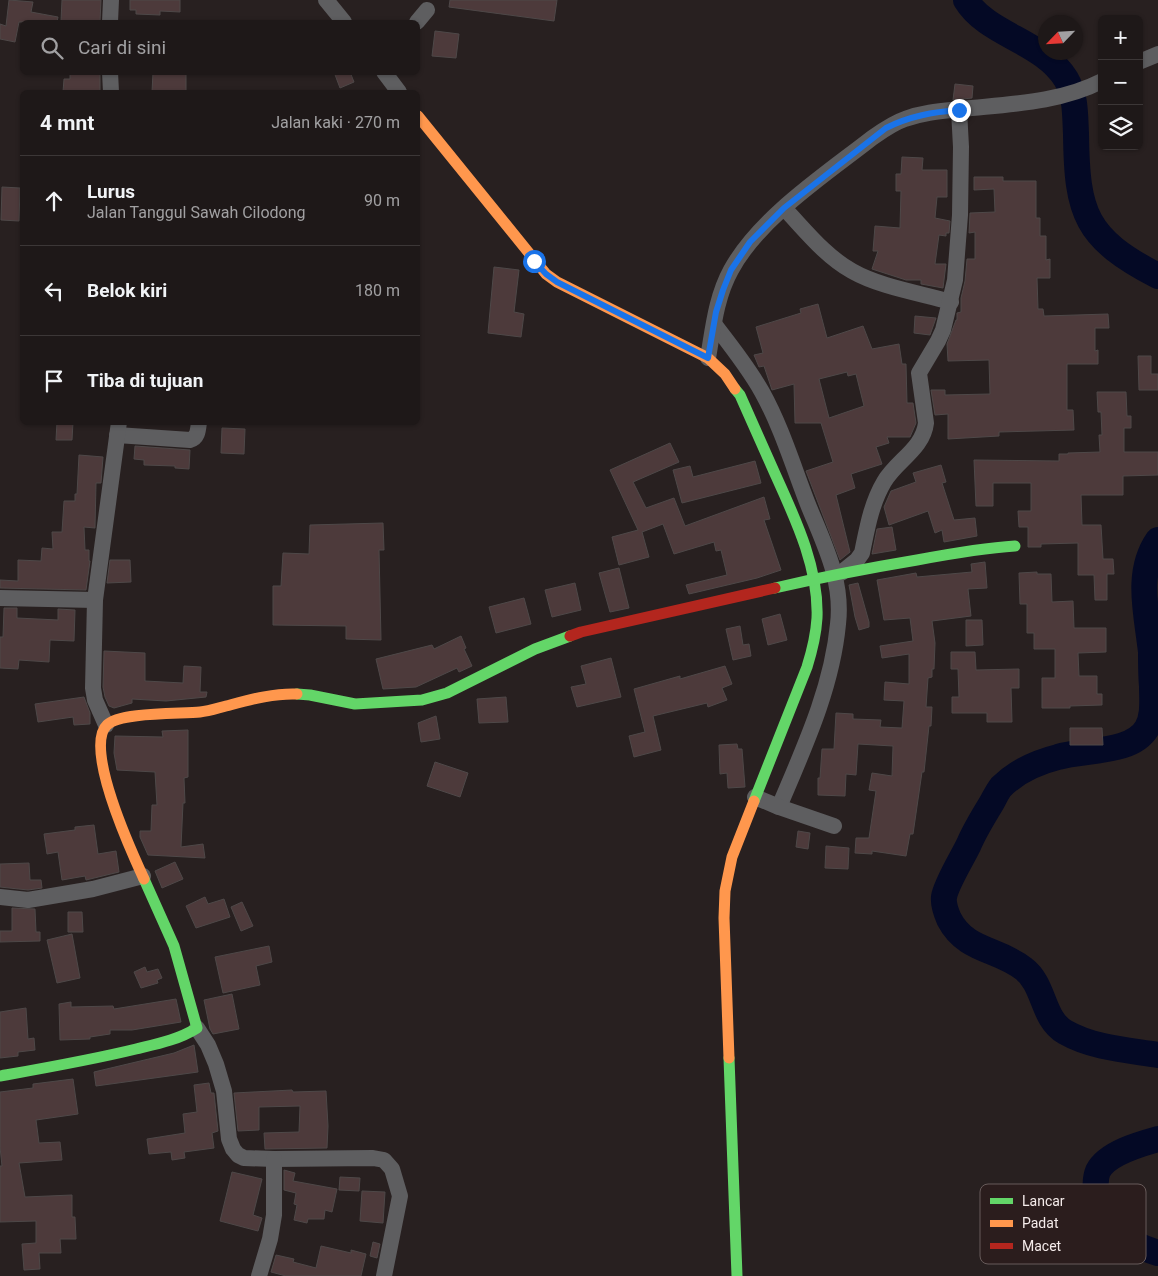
<!DOCTYPE html>
<html lang="id">
<head>
<meta charset="utf-8">
<style>
  :root { --surface:#1e1818; --page:#2b2525; --text:#f1f3f6; --muted:#a1a0a2; --line:#3c3737 }
  body { margin:0; font-family:Roboto,sans-serif; background:var(--page); color:var(--text) }
  .controls { position:absolute; right:15px; top:15px; display:grid; overflow:hidden; border-radius:8px; box-shadow:0 1px 4px #0004 }
  .controls button { width:45px; height:45px; display:grid; place-items:center; padding:0; border:0; border-bottom:1px solid var(--line); background:var(--surface); color:var(--text); font:25px sans-serif }
  .compass { position:absolute; left:1038px; top:15px; width:45px; height:45px; border-radius:50%; background:var(--surface); box-shadow:0 1px 4px #0004; rotate:245deg }
  .stop { position:absolute; width:15px; height:15px; margin:-11px; border:4px solid #1a73e8; border-radius:50%; background:#fff }
  .stop.end { background:#1a73e8; border-color:#fff; box-shadow:0 1px 5px #0008 }
  .list { margin:0; padding:0; list-style:none }
  h2 { display:flex; justify-content:space-between; align-items:center; height:65px; margin:0; padding:0 20px; font-size:21px }
  h2 small { font-size:16px; font-weight:400; color:var(--muted) }
  .list li { display:grid; grid-template-columns:32px 1fr auto; gap:15px; align-items:center; box-sizing:border-box; height:90px; padding:0 20px; border-top:1px solid var(--line) }
  .list b { display:block; font-size:19px; white-space:nowrap }
  .list p { margin:0; font-size:16px; white-space:nowrap; color:var(--muted) }
  .list em { font-size:16px; font-style:normal; color:var(--muted) }
  .icon { flex:none; width:28px; height:28px; fill:none; stroke:currentColor; stroke-width:2; stroke-linecap:round; stroke-linejoin:round }
  .map { position:relative; flex:none; width:1158px; height:1276px; overflow:hidden }
  .search { position:absolute; background:var(--surface); box-shadow:0 1px 4px #0004; left:20px; top:20px; width:400px; height:55px; display:flex; align-items:center; gap:12px; box-sizing:border-box; padding:0 18px; border-radius:8px; color:var(--muted); font-size:19px }
  .panel { position:absolute; background:var(--surface); box-shadow:0 1px 4px #0004; left:20px; top:90px; width:400px; height:335px; border-radius:8px }
  .map>svg:first-child { display:block }
  .lines { fill:none; stroke-linecap:round; stroke-linejoin:round }
  .river { stroke:#040925; stroke-width:26 }
  .building { fill:#4d3a3b; stroke:#4e4848; fill-rule:evenodd }
  .street { stroke:#5e5e60; stroke-width:16 }
  .fast { stroke:#63d668; stroke-width:11 }
  .slow { stroke:#ff974d; stroke-width:11 }
  .jam { stroke:#b3261e; stroke-width:11 }
  .route { stroke:#1a73e8; stroke-width:6 }
  .key { fill:#2b1d1d; stroke:#675b5a; stroke-width:1 }
  .key-label { font-size:14px; fill:#f4ebea }
</style>
</head>
<body>
<div class="map">
<svg width="1158" height="1276" viewBox="0 0 1158 1276">
  <rect width="100%" height="100%" fill="#282020"/>
  <g class="lines">
    <g class="river">
      <path d="M966 0C987 35 1043 41 1066 79 1076 96 1075 115 1076 134 1077 214 1085 238 1158 276"/>
      <path d="M1158 540C1135 573 1147 614 1151 652 1151 663 1151 675 1152 686 1152 701 1154 715 1147 728 1132 754 1084 749 1058 757 1038 762 1016 772 1001 787 997 792 994 799 991 804 983 817 975 830 969 844 963 857 946 884 944 897 943 904 946 912 949 919 966 952 998 948 1024 969 1045 985 1042 1019 1065 1032 1093 1048 1127 1050 1158 1055"/>
      <path d="M1158 1139C1140 1144 1107 1153 1098 1171 1095 1178 1095 1190 1097 1197 1103 1229 1129 1244 1158 1253"/>
    </g>
  </g>
  <g class="building">
    <path d="M9 0 33 2 31 12 58 17 57 22H19L15 42 0 39V24L6 26Z"/>
    <path d="M62 0H101L100 22 61 21Z"/>
    <path d="M130 0H180V12L160 11V15L136 14V10H130Z"/>
    <path d="M450 0H557L554 21 449 7Z"/>
    <path d="M435 31 459 34 456 58 432 56Z"/>
    <path d="M70 72H100V92H63L64 79H70Z"/>
    <path d="M153 72H186V92H152Z"/>
    <path d="M334 72H350L354 82 340 88Z"/>
    <path d="M955 84 973 86 972 98 953 100Z"/>
    <path d="M902 157 923 158 922 170H947V197H937L935 218 950 221 949 233H946V236L939 235 935 264H946L943 288 921 284V280H906L872 269 878 251H873L875 226 900 228 901 191H896V174H901Z"/>
    <path d="M974 177H1003V181H1036V218H1040V236H1046V260L1050 259V278H1037L1038 309H1043L1044 316 1108 314 1109 328H1095V351L1098 350V364H1067V410H1073L1074 430 999 432V436L948 439V414L935 415 931 390H945V395L990 394 989 360 948 361 947 344 956 320H957V313L961 312V298L965 281 967 259H975V232L969 233 970 213 995 212 994 189 974 190Z"/>
    <path d="M2 187 20 188 19 221 1 220Z"/>
    <path d="M494 267 519 270 514 312 524 314 521 337 488 333Z"/>
    <path d="M818 304 827 338 863 326 872 349 899 344 902 364H906L907 403H913L916 423 910 437H887L889 443 876 447 882 464 851 474 855 488 836 495 850 552 840 560 806 471 833 462 821 423H795L794 384 772 390 764 366 759 367 754 355 763 353 756 327 801 313 800 309ZM847 372 848 376 856 374 864 406 829 418 819 379Z"/>
    <path d="M915 316 936 318 930 335 914 333Z"/>
    <path d="M1138 356H1151V374H1158V390H1139Z"/>
    <path d="M1097 392H1126L1127 416H1131V428H1124V452H1158V475L1123 476V495H1081L1082 525H1101L1103 559H1113L1114 574H1107V600H1095L1094 575H1078V543L1041 544V547H1028V527H1019L1018 511H1031V483H993V506H976L974 460 1059 461V454H1068V453L1100 452 1099 435H1102L1101 412H1098Z"/>
    <path d="M57 422H73L72 440H56Z"/>
    <path d="M222 428 245 429 244 454 221 453Z"/>
    <path d="M670 443 679 462 633 482 646 508 674 498 685 526 764 497 770 519 764 520 781 570 757 578 689 594 686 585 727 575 721 550 716 551 714 542 674 554 663 524 642 532 649 557 619 565 612 537 638 530 610 470Z"/>
    <path d="M135 446 190 450 189 469 175 468V466L144 465V460L134 459Z"/>
    <path d="M79 455 103 457 101 483H96L95 528 84 527 85 550H89V561H90L86 590 0 588V580L18 581V560L41 561 42 548 53 549 52 532H62L64 501H75V494H77Z"/>
    <path d="M755 461 761 483 682 503 673 470 690 466 693 477Z"/>
    <path d="M941 465 946 482 942 483 954 520 975 518 977 536 944 542 942 530 935 533 928 511 889 525 884 507 891 491 916 482 913 473Z"/>
    <path d="M383 523 384 550H379L381 640 346 639V626L273 625V586H281L283 553 309 554 310 525Z"/>
    <path d="M892 527 896 550 872 554 877 529Z"/>
    <path d="M110 560H130L131 582 107 583Z"/>
    <path d="M985 562 987 588 968 589 971 616 932 621 935 643 934 669H932V677L928 678 926 707H932L931 726H929L924 772H922L913 834H910L906 856 872 851V854L855 853 856 838H869L876 791 869 790 872 773 892 776 893 746 858 744 856 775 846 774 845 796 818 795V778H820L822 749H834L836 713 853 714V719L881 720 880 727 902 728 904 701 884 700 885 682 909 684V654L882 658 880 646 913 641 910 618 884 620 877 580 916 573 917 577 972 572 971 564Z"/>
    <path d="M619 568 629 608 610 612 599 573Z"/>
    <path d="M1037 572V574H1051L1052 602 1073 601 1074 628H1106V652L1078 653 1079 676H1097V694H1102V705L1070 706V708H1042V678H1055V649H1034V633H1027V604H1020L1019 573Z"/>
    <path d="M575 583 581 610 552 617 545 590Z"/>
    <path d="M858 583 869 622V627L859 630 855 617 849 585Z"/>
    <path d="M524 598 531 624 496 633 489 607Z"/>
    <path d="M4 608H17V618L58 620V609L75 610 74 641 50 640 49 662 19 660 18 669 0 668V637H3Z"/>
    <path d="M780 614 787 640 768 645 762 619Z"/>
    <path d="M966 620H982L983 645 966 646Z"/>
    <path d="M740 626 743 645 749 644 751 656 733 660 726 629Z"/>
    <path d="M461 636 466 648 464 649 472 666 459 672 457 668 416 687 383 689 376 659 432 645 434 649Z"/>
    <path d="M104 651 145 653V681L183 683 184 666 201 667 200 692H207L206 697 166 701 132 699V703L114 708 109 706 105 697 103 687Z"/>
    <path d="M951 652H975L976 670 1019 669V688H1011L1012 722H987V713H952V697H959L958 669H951Z"/>
    <path d="M611 658 621 697 577 707 571 687 586 684 581 666Z"/>
    <path d="M725 666 732 684 722 688 727 700 708 707 707 703 653 716 661 750 634 757 629 736 645 732 634 689 680 676V679Z"/>
    <path d="M84 697 90 713V724L74 725 73 717 38 722 35 704Z"/>
    <path d="M506 697 508 722 479 723 477 699Z"/>
    <path d="M436 716 440 739 421 742 418 723Z"/>
    <path d="M1070 728H1102L1103 745H1070Z"/>
    <path d="M188 730V777L184 778 185 803H183L181 847 203 844 205 858 148 855 140 837V831H151L152 805H157L155 772 117 770 114 753 115 736 163 737 162 731Z"/>
    <path d="M737 744 738 749H742L745 787 728 788 727 773 720 774 719 745Z"/>
    <path d="M435 762 468 773 460 797 427 786Z"/>
    <path d="M94 825 98 854 116 851 119 872 86 880 85 876 62 880 58 852 47 854 44 834 75 830V827Z"/>
    <path d="M798 831 810 833 808 849 796 847Z"/>
    <path d="M826 846 849 848 848 869 825 868Z"/>
    <path d="M175 862 183 879 162 888 155 871Z"/>
    <path d="M29 863 30 880H41L42 888 28 890 0 887V864Z"/>
    <path d="M205 897 208 904 224 899 230 917 196 928 186 906Z"/>
    <path d="M242 902 253 926 241 931 231 907Z"/>
    <path d="M12 908 35 909 36 932H40V941L0 942V931H12Z"/>
    <path d="M68 912H82L83 932H68Z"/>
    <path d="M72 934 80 978 57 983 47 940Z"/>
    <path d="M269 946 272 962 256 966 260 985 223 993 215 957Z"/>
    <path d="M145 967 147 972 158 969 162 978 157 980 158 983 141 988 134 972Z"/>
    <path d="M232 994 239 1029 213 1034 210 1029 204 1000Z"/>
    <path d="M176 999 181 1022 132 1030H110V1034L90 1037V1039L60 1040 59 1004 71 1002V1007L113 1006 114 1009Z"/>
    <path d="M26 1008 28 1039 34 1038 35 1050 18 1052V1056L0 1058V1012Z"/>
    <path d="M194 1045 198 1072 96 1086 94 1072 174 1053Z"/>
    <path d="M73 1079 78 1114 36 1120 39 1143 60 1142 62 1160 19 1163 25 1197 72 1195V1217H75L76 1239H60L61 1253H39L40 1269 24 1270 22 1244 36 1243V1221L0 1222V1166H2L0 1147V1092L33 1088V1084Z"/>
    <path d="M209 1083 211 1093H214L218 1131 212 1133 214 1148 184 1152 185 1158 172 1160 171 1152 149 1154 147 1139 185 1133 183 1114 197 1112 194 1085Z"/>
    <path d="M292 1090 293 1092 326 1091 328 1126 327 1148 265 1149 264 1133 299 1132 300 1106 259 1107V1130L238 1131 234 1093Z"/>
    <path d="M284 1170 295 1173 293 1181 337 1189 332 1212 325 1210 324 1219H308L307 1223 294 1220 297 1205 294 1204 296 1193 284 1190Z"/>
    <path d="M232 1172 262 1179 253 1215 262 1218 258 1231 220 1221Z"/>
    <path d="M340 1177 360 1178 359 1191 339 1190Z"/>
    <path d="M362 1191 385 1192 383 1223 360 1221Z"/>
    <path d="M373 1242 380 1244 377 1258 370 1256Z"/>
    <path d="M321 1246 351 1253V1250L366 1254 361 1276H286L271 1272 276 1255 294 1259 293 1262 316 1268Z"/>
  </g>
  <g class="lines">
    <g class="street">
      <path d="M326 0 344 22"/>
      <path d="M110 22 111 0"/>
      <path d="M417 22 427 10"/>
      <path d="M1139 62 1158 54"/>
      <path d="M110 72 111 92"/>
      <path d="M384 72 399 92"/>
      <path d="M784 208C805 230 825 256 852 271 880 287 920 293 951 302"/>
      <path d="M714 324C731 346 748 367 762 392 782 428 794 469 809 507 825 546 843 581 838 624 832 688 804 748 779 807"/>
      <path d="M708 358C713 329 716 297 731 270 759 218 826 174 872 138 882 131 893 123 905 119 924 112 943 111 962 109 1009 104 1059 103 1102 81"/>
      <path d="M117 435 190 440C198 438 198 430 199 422"/>
      <path d="M841 573 857 560 862 553C867 529 871 504 884 482 896 461 923 449 926 423L919 373 938 341 943 330 955 280 960 215 961 147 959 110"/>
      <path d="M0 598 95 600"/>
      <path d="M106 725 95 700 93 688 95 600 119 422"/>
      <path d="M755 797 779 807 834 826"/>
      <path d="M0 897 28 900 40 898 93 889 143 876"/>
      <path d="M197 1028 208 1045 216 1064 224 1091 229 1139 233 1149 238 1155 244 1158 274 1159 373 1158 384 1160 392 1169 400 1196 384 1276"/>
      <path d="M259 1276 270 1239 274 1215V1159"/>
    </g>
    <g class="fast">
      <path d="M735 389 740 395C752 422 764 449 776 476 796 520 819 569 817 618 816 635 812 651 807 667L754 801"/>
      <path d="M775 588C822 577 869 568 917 560 949 554 982 548 1015 546"/>
      <path d="M297 694 310 695 355 704 422 700 447 693 535 649 570 636"/>
      <path d="M729 1058 737 1276"/>
      <path d="M0 1076C45 1068 91 1060 136 1049 157 1044 178 1040 197 1028L174 946 144 879"/>
    </g>
    <g class="slow">
      <path d="M418 116 546 274 557 282 708 358 725 374 735 389"/>
      <path d="M144 879C132 853 83 747 107 725 119 712 181 714 200 712 209 711 218 708 226 706 249 700 273 693 297 694"/>
      <path d="M729 1058 724 918 725 891 732 857 754 801"/>
    </g>
    <path class="jam" d="M570 636 581 632 775 588"/>
  </g>
  <g class="lines">
    <path class="route" d="M534 261 546 274 557 282 708 358 716 312 723 290 731 270 750 242 784 208 886 128C910 116 933 112 959 110"/>
  </g>
  <rect x="980" y="1184" width="166" height="80" rx="8" class="key"/>
  <rect x="990" y="1198" width="23" height="6" fill="#63d668"/>
  <rect x="990" y="1220" width="23" height="7" fill="#ff974d"/>
  <rect x="990" y="1243" width="23" height="6" fill="#b3261e"/>
  <g class="key-label">
    <text x="1022" y="1206">Lancar</text>
    <text x="1022" y="1228">Padat</text>
    <text x="1022" y="1251">Macet</text>
  </g>
</svg>
<div class="controls">
<button>+</button>
<button>−</button>
<button><svg class="icon" aria-label="layers" viewBox="0 0 24 24"><path d="M12 4l9 5-9 5-9-5zM3 14l9 5 9-5"/></svg></button>
</div>
<svg class="compass" viewBox="-18 -18 36 36"><path d="M0-13l5 13h-10z" fill="#e53935"/><path d="M0 13l5-13h-10z" fill="#a1a0a2"/></svg>
<div class="stop" style="left:534px;top:261px"></div>
<div class="stop end" style="left:959px;top:110px"></div>
<div class="search"><svg class="icon" aria-label="search" viewBox="0 0 24 24"><circle cx="10" cy="10" r="6"/><path d="M15 15l6 6"/></svg>Cari di sini</div>
<section class="panel">
<h2>4 mnt<small>Jalan kaki · 270 m</small></h2>
<ul class="list">
<li><svg class="icon" aria-label="ahead" viewBox="0 0 24 24"><path d="M12 20V5M6 11l6-6 6 6"/></svg><div><b>Lurus</b><p>Jalan Tanggul Sawah Cilodong</p></div><em>90 m</em></li>
<li><svg class="icon" aria-label="left" viewBox="0 0 24 24"><path d="M17 20v-9H6M10 6l-5 5 5 5"/></svg><div><b>Belok kiri</b></div><em>180 m</em></li>
<li><svg class="icon" aria-label="arrive" viewBox="0 0 24 24"><path d="M6 21V4h12l-3 4 3 4H6"/></svg><div><b>Tiba di tujuan</b></div></li>
</ul>
</section>
</div>
</body>
</html>
